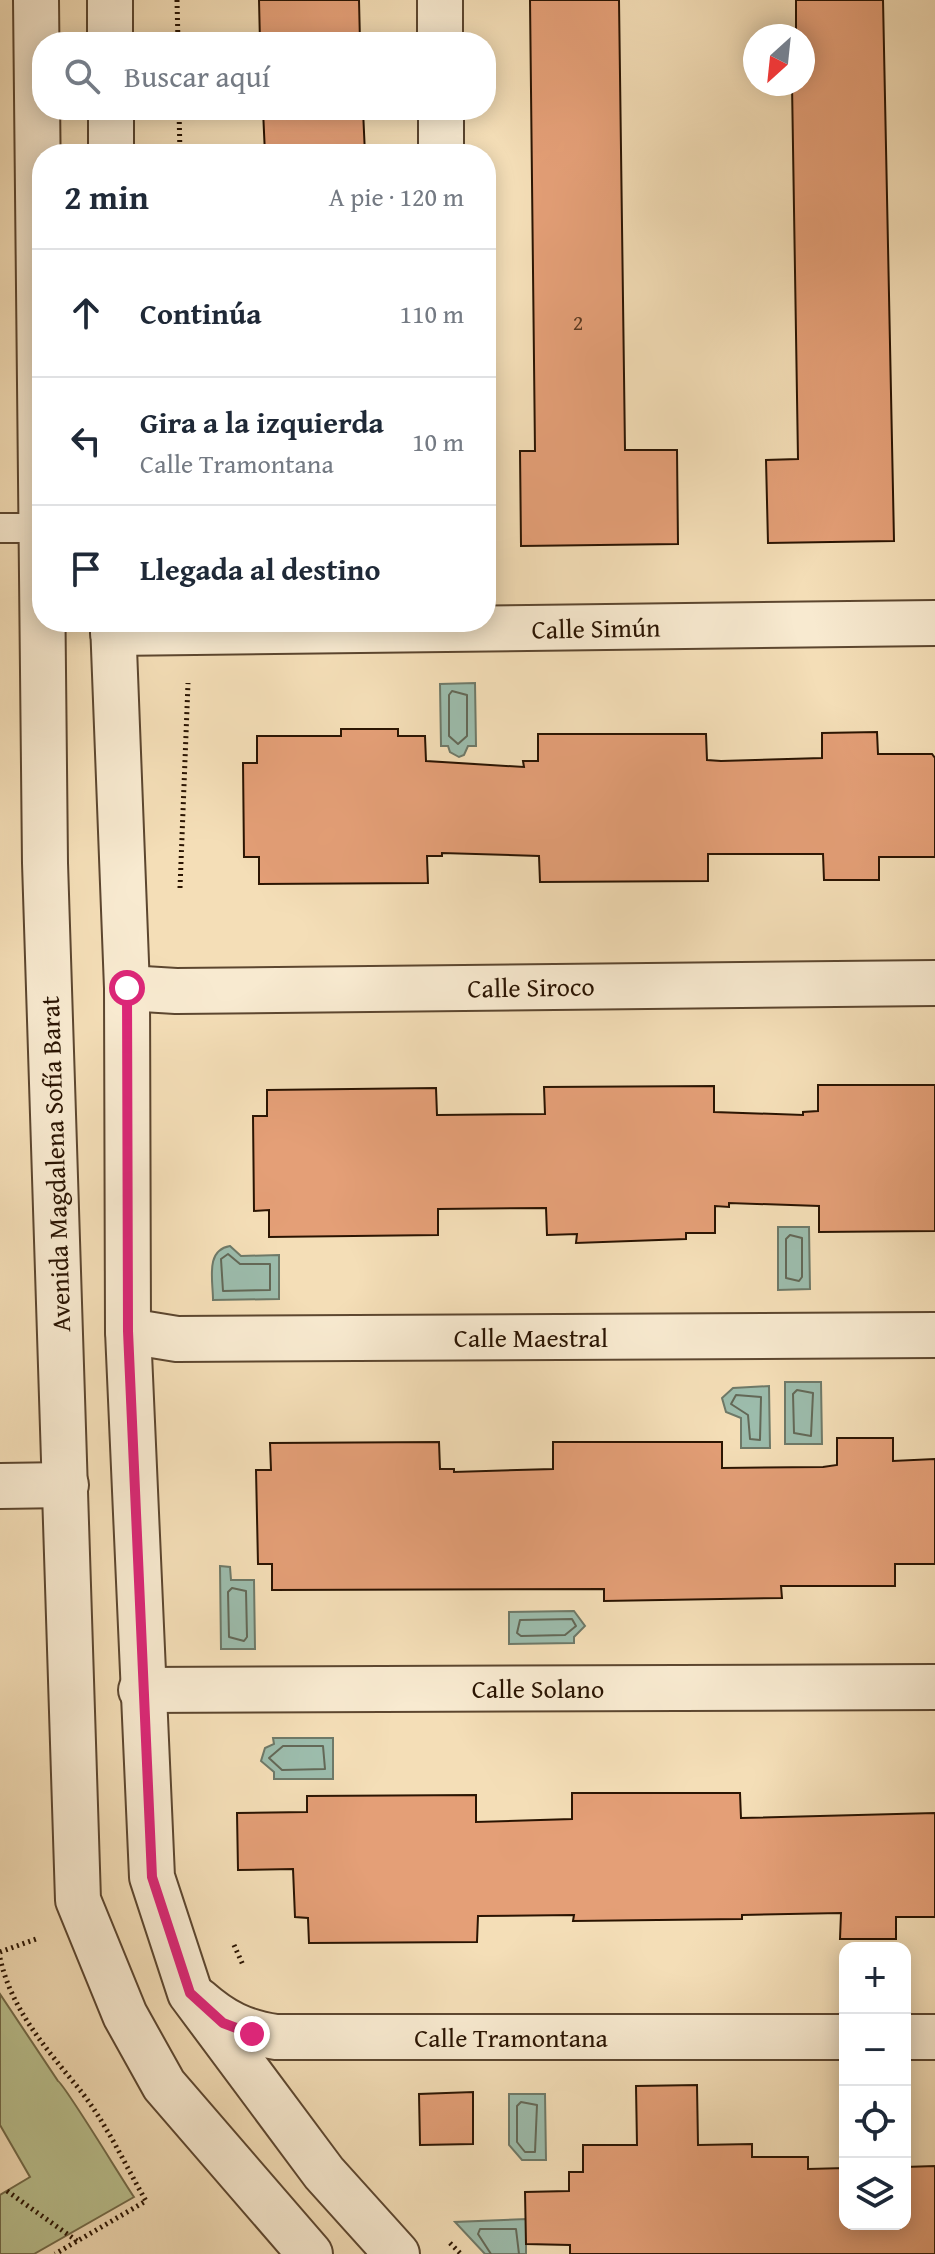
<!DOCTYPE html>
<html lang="es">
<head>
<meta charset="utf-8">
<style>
  :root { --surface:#fff; --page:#f6f6f7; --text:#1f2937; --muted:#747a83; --line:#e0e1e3 }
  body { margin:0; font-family:"Gentium Book Plus",serif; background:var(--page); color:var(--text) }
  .controls { position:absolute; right:24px; bottom:24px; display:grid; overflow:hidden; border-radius:16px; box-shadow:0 4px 20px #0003 }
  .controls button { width:72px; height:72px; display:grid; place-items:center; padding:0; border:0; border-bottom:2px solid var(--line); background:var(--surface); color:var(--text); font:40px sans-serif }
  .compass { position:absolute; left:743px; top:24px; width:72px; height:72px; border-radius:50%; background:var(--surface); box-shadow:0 4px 20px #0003; rotate:207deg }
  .stop { position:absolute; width:24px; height:24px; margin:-18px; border:6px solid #db2777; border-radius:50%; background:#fff }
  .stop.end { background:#db2777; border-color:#fff; box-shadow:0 2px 8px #0008 }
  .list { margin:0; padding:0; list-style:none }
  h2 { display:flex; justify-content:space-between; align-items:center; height:104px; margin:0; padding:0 32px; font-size:34px }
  h2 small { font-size:26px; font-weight:400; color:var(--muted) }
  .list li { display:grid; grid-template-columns:52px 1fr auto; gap:24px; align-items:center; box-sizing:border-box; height:128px; padding:0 32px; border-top:2px solid var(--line) }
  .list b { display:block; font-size:30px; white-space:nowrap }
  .list p { margin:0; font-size:26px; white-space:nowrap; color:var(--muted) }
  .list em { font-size:26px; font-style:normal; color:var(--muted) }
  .icon { flex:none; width:44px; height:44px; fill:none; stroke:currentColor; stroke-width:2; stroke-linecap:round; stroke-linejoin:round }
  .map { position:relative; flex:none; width:935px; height:2254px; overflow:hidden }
  .search { position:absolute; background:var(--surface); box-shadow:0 4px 20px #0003; left:32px; top:32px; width:464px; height:88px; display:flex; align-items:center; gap:20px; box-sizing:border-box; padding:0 28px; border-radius:32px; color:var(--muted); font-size:30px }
  .panel { position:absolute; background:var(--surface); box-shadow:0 4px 20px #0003; left:32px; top:144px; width:464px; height:488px; border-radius:32px }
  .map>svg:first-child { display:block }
  .green { fill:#bac18f; stroke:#726a48; stroke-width:2 }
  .water { fill:#9cbcac; stroke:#6e7968; stroke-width:2 }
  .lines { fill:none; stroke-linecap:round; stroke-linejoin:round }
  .shore { stroke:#636857; stroke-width:2 }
  .building { fill:#e49f77; stroke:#2a1402; stroke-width:2 }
  .service-casing { stroke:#5c462f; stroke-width:32 }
  .minor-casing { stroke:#5c462f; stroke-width:48 }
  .tertiary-casing { stroke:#5c462f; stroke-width:48 }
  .path { stroke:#2a1402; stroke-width:5; stroke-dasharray:2 4; stroke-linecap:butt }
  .service { stroke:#f8ead0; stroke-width:28 }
  .minor { stroke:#f8ead0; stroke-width:44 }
  .tertiary { stroke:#f8ead0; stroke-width:44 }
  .route { stroke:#db2777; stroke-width:10 }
  .labels { text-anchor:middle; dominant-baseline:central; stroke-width:6; stroke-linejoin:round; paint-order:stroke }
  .number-label { font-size:22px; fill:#58371f }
  .street-label { font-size:26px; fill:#2a1402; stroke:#f8ead0 }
</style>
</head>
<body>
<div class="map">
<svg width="935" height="2254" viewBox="0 0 935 2254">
  <rect width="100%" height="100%" fill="#f4deb7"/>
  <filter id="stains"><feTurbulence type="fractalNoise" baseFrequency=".0025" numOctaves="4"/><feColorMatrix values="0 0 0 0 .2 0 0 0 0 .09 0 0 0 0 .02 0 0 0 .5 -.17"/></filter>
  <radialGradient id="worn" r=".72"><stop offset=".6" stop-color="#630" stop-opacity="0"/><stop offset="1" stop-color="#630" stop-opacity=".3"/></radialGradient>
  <path class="green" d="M0 1994 58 2081C65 2085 123 2181 134 2197L34 2254H0V2195L30 2177 0 2125Z"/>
  <g class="water">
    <path d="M475 683 476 746H468L464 755 459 757 450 752 448 746H441L440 684Z"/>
    <path d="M778 1227H809L810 1289 778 1290Z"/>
    <path d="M230 1246 241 1256 279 1255V1299L213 1300C213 1280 205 1250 230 1246Z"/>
    <path d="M785 1382H821L822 1444H785Z"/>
    <path d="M769 1386 770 1448H741V1418L726 1412 722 1398 733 1388Z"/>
    <path d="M220 1566 230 1567 231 1580H254L255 1649H221Z"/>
    <path d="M574 1611 585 1626 574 1637V1643L509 1644V1612Z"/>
    <path d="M273 1738H333V1779H274V1772L261 1761 265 1748 274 1744Z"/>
    <path d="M509 2094H545L546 2160H522L509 2145Z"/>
    <path d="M526 2219V2254H485L455 2222Z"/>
  </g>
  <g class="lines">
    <g class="shore">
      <path d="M452 691 467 695V736L458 744 449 736V695Z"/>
      <path d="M790 1235 802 1238V1277L799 1281 786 1278V1239Z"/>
      <path d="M228 1254 240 1264H270V1290L223 1291 221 1259Z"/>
      <path d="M797 1390 813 1393 811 1436 794 1433 793 1394Z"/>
      <path d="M736 1395 761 1397 760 1440 750 1439 748 1415 731 1404Z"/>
      <path d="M232 1588 246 1591 247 1637 244 1641 229 1637 228 1592Z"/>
      <path d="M572 1619 576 1626 565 1635 521 1636 517 1633 520 1620Z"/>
      <path d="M283 1746H323L325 1769 282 1770 269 1758Z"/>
      <path d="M521 2102 537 2105 535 2152H525L517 2142V2106Z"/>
      <path d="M491 2254 478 2234 480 2229H516L519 2254"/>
    </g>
  </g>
  <g class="building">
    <path d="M259 0H359L360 42H260Z"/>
    <path d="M530 0H619L625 450H677L678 544 521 546 520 451H535Z"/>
    <path d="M796 0H883L894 541 768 543 766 460 798 459 792 84H803V36H796Z"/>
    <path d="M263 110H363L365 154H265Z"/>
    <path d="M341 729H398V736H425L426 761 524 767 523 761H538V734H706L707 760 721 761 822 758V733L877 732 878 754H932L935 758V857H879V880H824L823 854H708V881L540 882 539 856 442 853V856H427L428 883 259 884V857H244L243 763H257V736H341Z"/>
    <path d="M818 1085H935V1231L819 1232V1206L729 1203V1207L715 1206V1233H686V1239L576 1243 577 1234 547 1235 546 1208 438 1209V1235L269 1237V1210L254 1211 253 1116H267V1090L436 1088 437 1115 545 1114 544 1087 714 1086V1112L803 1115V1112L818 1111Z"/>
    <path d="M837 1438H893V1461L935 1459V1564H895V1586H781L782 1598 604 1601V1589L272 1590V1564H258L256 1470H271L270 1443 439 1442 440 1469H454V1472L553 1469V1442H722V1468L823 1467 837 1465Z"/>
    <path d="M572 1793H740L741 1818 935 1813V1917H896V1939H840L841 1913 742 1915V1919L573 1921 574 1915 478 1916 477 1942 309 1943 308 1918 295 1917 293 1869 238 1870 237 1813 307 1812V1796L476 1795V1822L572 1819Z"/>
    <path d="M697 2085 698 2145 752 2144V2157H808V2169L845 2168V2224H905V2167L935 2166V2254H570V2245L526 2244 525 2192 569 2191V2172H583V2145H637L636 2086Z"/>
    <path d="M473 2092V2144L420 2145 419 2094Z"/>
  </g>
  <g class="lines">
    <g class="service-casing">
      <path id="service" d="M0 528H41"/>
    </g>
    <g class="minor-casing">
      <g id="minor">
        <path d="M440 0V42"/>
        <path d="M441 110V154"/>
        <path d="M113 633 935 623"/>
        <path d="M127 988 176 991 935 983"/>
        <path d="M128 1331 177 1339 935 1335"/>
        <path d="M0 1486 66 1485"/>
        <path d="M141 1690 935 1687"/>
        <path d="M198 2000C223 2022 243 2032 276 2037H845"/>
        <path d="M905 2037H935"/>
      </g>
    </g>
    <g class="tertiary-casing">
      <g id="tertiary">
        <path d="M36 0 45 863 78 1900 125 2015 164 2085 310 2254"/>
        <path d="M110 0V42"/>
        <path d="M111 110V154"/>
        <path d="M113 622 127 988 128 1331 152 1877 190 1993 324 2173 397 2254"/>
      </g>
    </g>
    <g class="path">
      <path d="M177 0 178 42"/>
      <path d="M179 110 180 154"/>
      <path d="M180 888 188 683"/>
      <path d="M234 1945 243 1965"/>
      <path d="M0 1952 39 1938"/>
      <path d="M0 1958C11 2008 44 2046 75 2084 104 2118 124 2163 146 2201L55 2254"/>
      <path d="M7 2191 77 2241"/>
      <path d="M450 2243 461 2254"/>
    </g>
    <use href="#service" class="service"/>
    <use href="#minor" class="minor"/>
    <use href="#tertiary" class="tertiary"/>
  </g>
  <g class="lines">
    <path class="route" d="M127 988 128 1331 152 1877 190 1993 223 2023 252 2034"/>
  </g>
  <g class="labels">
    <g class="number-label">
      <text x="578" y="322">2</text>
    </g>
    <g class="street-label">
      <text transform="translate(596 628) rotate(-1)">Calle Simún</text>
      <text transform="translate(531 987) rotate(-1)">Calle Siroco</text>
      <text transform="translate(55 1164) rotate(-92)">Avenida Magdalena Sofía Barat</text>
      <text x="531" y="1337">Calle Maestral</text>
      <text x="538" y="1688">Calle Solano</text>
      <text x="511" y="2037">Calle Tramontana</text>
    </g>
  </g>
  <rect width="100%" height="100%" filter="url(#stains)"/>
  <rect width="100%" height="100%" fill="url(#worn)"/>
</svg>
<div class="controls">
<button>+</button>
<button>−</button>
<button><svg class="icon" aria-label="locate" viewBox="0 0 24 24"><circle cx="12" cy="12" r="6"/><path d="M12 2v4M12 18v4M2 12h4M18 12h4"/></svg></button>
<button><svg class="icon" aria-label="layers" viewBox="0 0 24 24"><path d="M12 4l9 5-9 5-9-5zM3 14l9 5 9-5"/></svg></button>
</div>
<svg class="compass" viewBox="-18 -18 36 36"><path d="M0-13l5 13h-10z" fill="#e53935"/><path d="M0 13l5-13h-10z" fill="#747a83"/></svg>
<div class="stop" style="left:127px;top:988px"></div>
<div class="stop end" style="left:252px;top:2034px"></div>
<div class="search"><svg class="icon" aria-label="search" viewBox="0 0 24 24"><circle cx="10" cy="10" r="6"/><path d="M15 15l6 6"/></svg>Buscar aquí</div>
<section class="panel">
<h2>2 min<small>A pie · 120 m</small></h2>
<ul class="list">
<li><svg class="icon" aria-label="ahead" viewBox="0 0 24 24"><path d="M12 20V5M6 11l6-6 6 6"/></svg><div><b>Continúa</b></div><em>110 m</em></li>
<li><svg class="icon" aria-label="left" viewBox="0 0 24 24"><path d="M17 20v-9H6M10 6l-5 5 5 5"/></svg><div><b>Gira a la izquierda</b><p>Calle Tramontana</p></div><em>10 m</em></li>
<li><svg class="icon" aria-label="arrive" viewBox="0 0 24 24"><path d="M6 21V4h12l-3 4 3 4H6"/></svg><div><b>Llegada al destino</b></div></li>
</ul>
</section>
</div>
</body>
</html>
